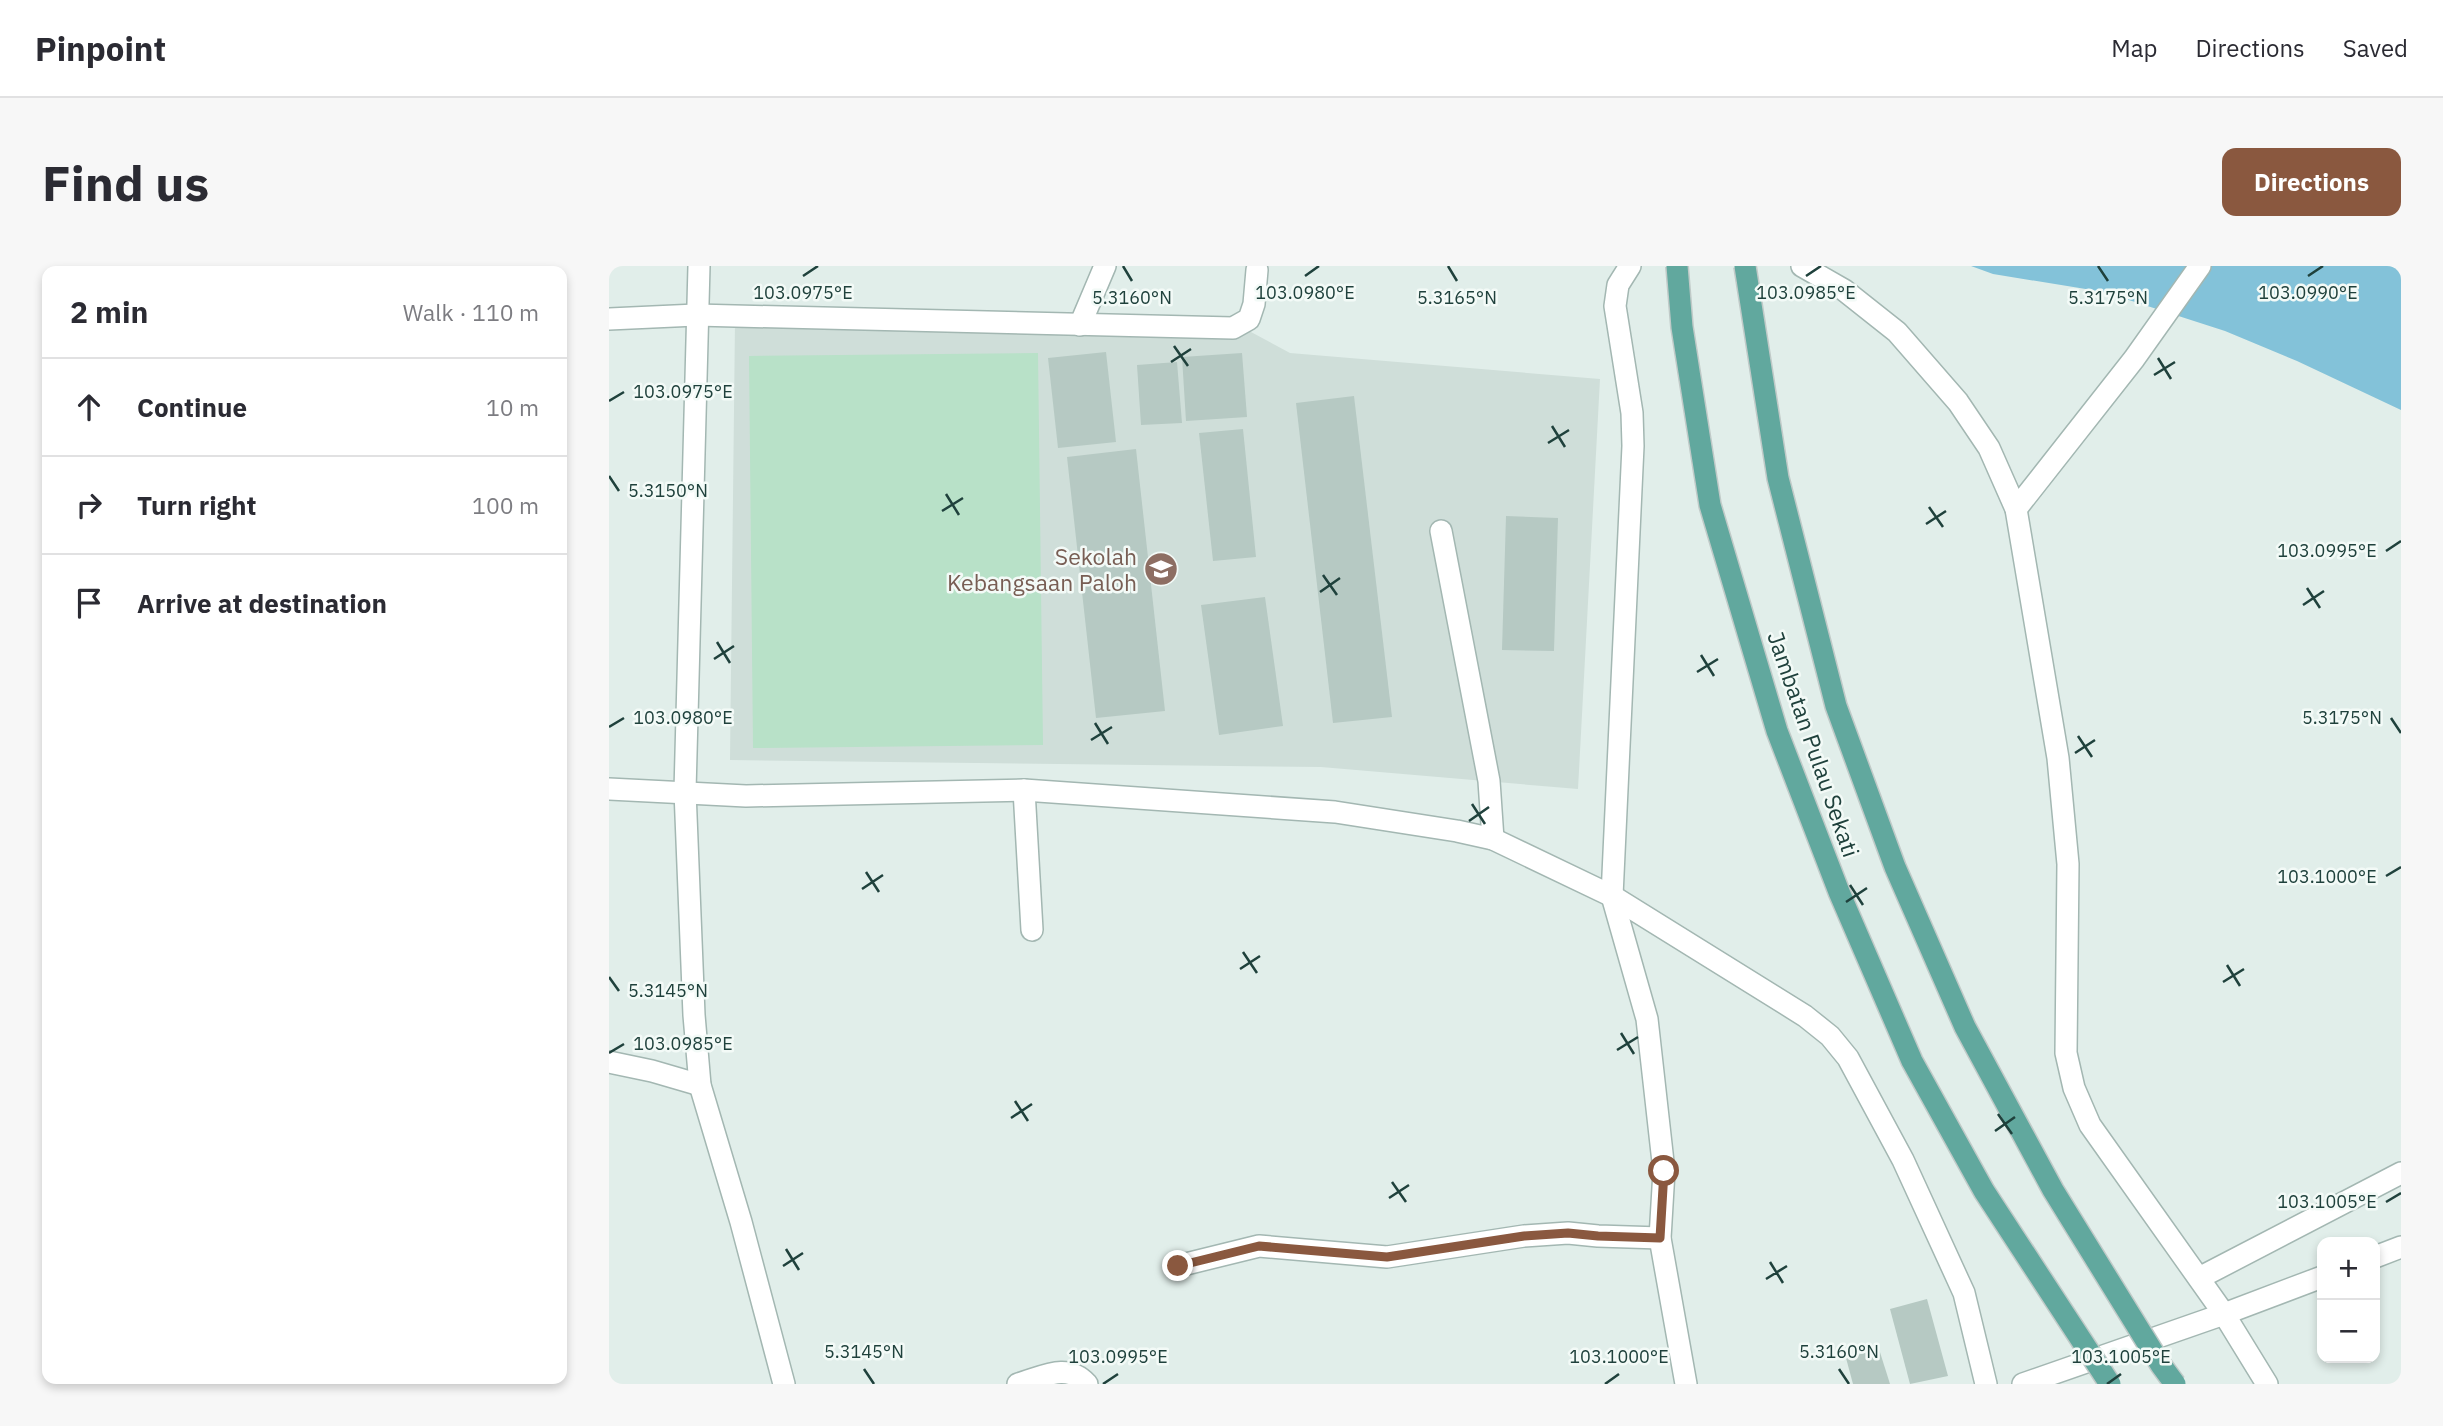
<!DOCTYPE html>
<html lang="en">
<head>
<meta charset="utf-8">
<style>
  :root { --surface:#fff; --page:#f7f7f7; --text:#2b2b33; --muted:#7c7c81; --line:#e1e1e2; --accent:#8a583f }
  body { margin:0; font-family:"IBM Plex Sans",sans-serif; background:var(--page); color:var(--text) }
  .controls { position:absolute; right:21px; bottom:21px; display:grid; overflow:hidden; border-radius:14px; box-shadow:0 4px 10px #0003 }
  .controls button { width:63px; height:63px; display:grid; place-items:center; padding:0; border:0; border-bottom:2px solid var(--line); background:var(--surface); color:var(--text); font:35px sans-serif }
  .stop { position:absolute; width:21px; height:21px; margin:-16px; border:5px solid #8a583f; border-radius:50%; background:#fff }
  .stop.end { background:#8a583f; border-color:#fff; box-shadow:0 2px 7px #0008 }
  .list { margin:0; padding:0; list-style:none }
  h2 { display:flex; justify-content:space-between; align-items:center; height:91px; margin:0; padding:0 28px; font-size:30px }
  h2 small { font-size:23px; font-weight:400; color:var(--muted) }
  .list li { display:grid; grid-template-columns:46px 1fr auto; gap:21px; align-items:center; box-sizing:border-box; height:98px; padding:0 28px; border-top:2px solid var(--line) }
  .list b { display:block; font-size:26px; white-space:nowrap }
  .list em { font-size:23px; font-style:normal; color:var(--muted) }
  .icon { flex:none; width:38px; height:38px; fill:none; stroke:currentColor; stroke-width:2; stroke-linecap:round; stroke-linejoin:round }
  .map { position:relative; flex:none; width:1792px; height:1118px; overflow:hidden; border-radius:14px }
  header { display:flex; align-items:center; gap:42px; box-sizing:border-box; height:98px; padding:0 35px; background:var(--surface); border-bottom:2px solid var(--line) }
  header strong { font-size:33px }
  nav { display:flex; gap:38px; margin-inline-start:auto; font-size:24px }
  .intro { display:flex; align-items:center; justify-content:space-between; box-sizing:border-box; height:168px; padding:0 42px }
  h1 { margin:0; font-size:49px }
  .button { padding:18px 32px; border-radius:14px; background:var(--accent); color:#fff; font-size:24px; font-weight:700 }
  main { display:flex; gap:42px; padding:0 42px }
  aside { flex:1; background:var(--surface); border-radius:14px; box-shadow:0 4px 10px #0003 }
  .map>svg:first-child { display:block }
  .built { fill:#cfded9 }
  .green { fill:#b8e1c8 }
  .water { fill:#83c2d9 }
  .building { fill:#b6c9c3 }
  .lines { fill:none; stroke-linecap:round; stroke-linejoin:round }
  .minor-casing { stroke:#a3b7b2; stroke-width:24 }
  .minor { stroke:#fff; stroke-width:21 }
  .major-bridge-casing { stroke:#c0cac8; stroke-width:24; stroke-linecap:butt }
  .major-bridge { stroke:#61a89e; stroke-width:21 }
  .route { stroke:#8a583f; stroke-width:9 }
  .ticks { fill:none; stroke:#1f413c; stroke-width:2.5 }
  .labels { text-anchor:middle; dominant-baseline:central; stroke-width:5; stroke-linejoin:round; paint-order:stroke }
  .education-label { font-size:23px; fill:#785e54; stroke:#f3faf7; text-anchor:end }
  .street-label { font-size:23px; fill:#1f413c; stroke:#f3faf7 }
  .ticks-label { font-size:18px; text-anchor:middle; fill:#1f413c; stroke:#f3faf7; stroke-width:5; stroke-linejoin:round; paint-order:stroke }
</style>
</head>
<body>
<header>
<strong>Pinpoint</strong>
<nav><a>Map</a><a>Directions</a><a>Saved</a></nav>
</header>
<div class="intro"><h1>Find us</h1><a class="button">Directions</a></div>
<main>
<aside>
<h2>2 min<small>Walk · 110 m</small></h2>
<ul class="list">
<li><svg class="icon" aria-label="ahead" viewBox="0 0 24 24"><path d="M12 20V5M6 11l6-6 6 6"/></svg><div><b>Continue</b></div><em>10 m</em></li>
<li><svg class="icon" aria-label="right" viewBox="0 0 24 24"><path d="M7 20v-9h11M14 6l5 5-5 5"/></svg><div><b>Turn right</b></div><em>100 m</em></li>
<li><svg class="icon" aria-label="arrive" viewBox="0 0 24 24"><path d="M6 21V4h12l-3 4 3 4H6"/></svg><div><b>Arrive at destination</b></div></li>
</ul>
</aside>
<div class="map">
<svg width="1792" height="1118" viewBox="0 0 1792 1118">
  <rect width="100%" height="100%" fill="#e1eeea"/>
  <path class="built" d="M126 55 642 66 681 87 991 113 969 523 712 501 121 494Z"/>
  <path class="green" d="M429 87 434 479 144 482 140 90Z"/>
  <path class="water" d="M1362 0H1792V144L1688 95 1616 65 1495 26 1384 8Z"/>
  <g class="building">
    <path d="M497 86 507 176 449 182 439 92Z"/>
    <path d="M633 87 638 151 577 155 573 91Z"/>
    <path d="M568 96 573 157 532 159 528 99Z"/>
    <path d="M745 130 783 451 724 457 687 137Z"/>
    <path d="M634 163 647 291 604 295 590 167Z"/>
    <path d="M527 183 556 445 487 452 458 191Z"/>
    <path d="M897 250 949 252 945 385 893 384Z"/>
    <path d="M656 331 674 460 610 469 592 339Z"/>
    <path d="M1318 1033 1339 1110 1301 1118 1281 1043Z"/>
    <path d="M1270 1083 1281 1118H1244L1237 1092Z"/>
  </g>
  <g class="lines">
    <g class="minor-casing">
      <g id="minor">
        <path d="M90 0 76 525 85 749 91 819 132 956 175 1118"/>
        <path d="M1021 0 1009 19 1006 40 1023 147 1024 180 1003 630 1038 753 1055 905 1051 972 1077 1118"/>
        <path d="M1193 0 1235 24 1288 66 1349 136 1380 182 1407 243 1449 492 1459 598 1457 787 1465 822 1481 859 1615 1048 1658 1118"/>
        <path d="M0 53 87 49 624 62 640 53 645 38 648 4"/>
        <path d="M471 59 496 0"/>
        <path d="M1407 243 1525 93 1591 0"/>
        <path d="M832 265 880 515 884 573"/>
        <path d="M0 523 137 530 415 524 726 546 848 565 884 573 1003 630 1196 750 1221 770 1239 792 1294 894 1355 1027 1377 1118"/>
        <path d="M415 524 423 664"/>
        <path d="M0 796 43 805 91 819"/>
        <path d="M1766 991 1792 981"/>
        <path d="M569 1000 650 980 778 991 915 970 959 967 989 970 1051 972"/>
        <path d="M1590 1012 1792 907"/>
        <path d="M409 1118C434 1111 458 1096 478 1118"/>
        <path d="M1414 1118 1615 1048 1713 1011"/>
      </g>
    </g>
    <use href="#minor" class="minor"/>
    <g class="major-bridge-casing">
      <g id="major-bridge">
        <path d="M1068 0 1073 61 1101 239 1168 465 1230 626 1303 795 1375 925 1501 1118"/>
        <path d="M1136 0 1169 212 1227 440 1286 601 1356 761 1444 924 1552 1099 1566 1118"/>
      </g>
    </g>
    <use href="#major-bridge" class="major-bridge"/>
  </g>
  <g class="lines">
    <path class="route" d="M569 1000 650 980 778 991 915 970 959 967 989 970 1051 972 1055 905"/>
  </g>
  <path class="ticks" d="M514 0 523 15M839 0 848 15M1489 0 1499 15M194 10 209 0M696 10 710 0M1197 10 1212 0M1699 10 1714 0M565 80 579 100M1549 92 1562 113M562 96 582 83M1545 109 1566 96M0 135 15 126M943 160 956 181M939 177 960 164M0 210 10 225M337 228 350 249M1320 241 1334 261M333 245 354 232M1317 258 1337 245M1777 285 1792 275M714 309 728 329M1698 322 1711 342M711 326 731 312M1694 339 1715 325M108 376 121 397M1092 389 1105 410M105 393 125 380M1088 406 1109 393M1782 452 1792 467M486 457 499 478M0 461 15 452M1469 470 1483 491M482 474 503 461M1466 487 1486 474M863 538 876 558M860 555 880 541M257 606 270 626M1777 610 1792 601M1241 619 1254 639M253 623 274 609M1237 636 1258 622M634 686 648 707M1618 699 1631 720M631 703 651 690M0 711 10 725M1614 716 1635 703M1012 767 1025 788M1008 784 1029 771M0 787 15 778M406 835 419 855M1389 848 1403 868M402 852 423 838M1386 865 1406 851M783 916 797 936M780 932 800 919M1777 936 1792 927M177 983 190 1004M1161 996 1174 1017M174 1000 194 987M1157 1013 1178 1000M255 1103 265 1118M1230 1103 1240 1118M494 1118 509 1108M996 1118 1010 1108M1498 1118 1512 1108"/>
  <defs>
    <g id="school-disc" transform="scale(1.75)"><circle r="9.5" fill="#8d6e63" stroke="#f3faf7"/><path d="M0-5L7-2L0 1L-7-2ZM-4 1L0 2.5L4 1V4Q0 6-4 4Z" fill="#fff"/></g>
  </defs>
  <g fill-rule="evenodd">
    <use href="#school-disc" x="552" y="303"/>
  </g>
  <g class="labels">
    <g class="education-label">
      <text x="528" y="290">Sekolah<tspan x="528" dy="26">Kebangsaan Paloh</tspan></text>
    </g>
    <g class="street-label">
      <text transform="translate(1205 478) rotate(71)">Jambatan Pulau Sekati</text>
    </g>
  </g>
  <g class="ticks-label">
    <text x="194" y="33">103.0975°E</text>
    <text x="1197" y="33">103.0985°E</text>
    <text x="1699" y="33">103.0990°E</text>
    <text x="696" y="33">103.0980°E</text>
    <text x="848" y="38">5.3165°N</text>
    <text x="523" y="38">5.3160°N</text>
    <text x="1499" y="38">5.3175°N</text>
    <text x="74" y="132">103.0975°E</text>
    <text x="59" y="231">5.3150°N</text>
    <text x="1718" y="291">103.0995°E</text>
    <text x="74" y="458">103.0980°E</text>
    <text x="1733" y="458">5.3175°N</text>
    <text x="1718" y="617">103.1000°E</text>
    <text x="59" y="731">5.3145°N</text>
    <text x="74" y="784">103.0985°E</text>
    <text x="1718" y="942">103.1005°E</text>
    <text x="255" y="1092">5.3145°N</text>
    <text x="1230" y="1092">5.3160°N</text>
    <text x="509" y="1097">103.0995°E</text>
    <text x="1010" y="1097">103.1000°E</text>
    <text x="1512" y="1097">103.1005°E</text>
  </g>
</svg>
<div class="controls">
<button>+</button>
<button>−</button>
</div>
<div class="stop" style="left:1055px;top:905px"></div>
<div class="stop end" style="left:569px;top:1000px"></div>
</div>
</main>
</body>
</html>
